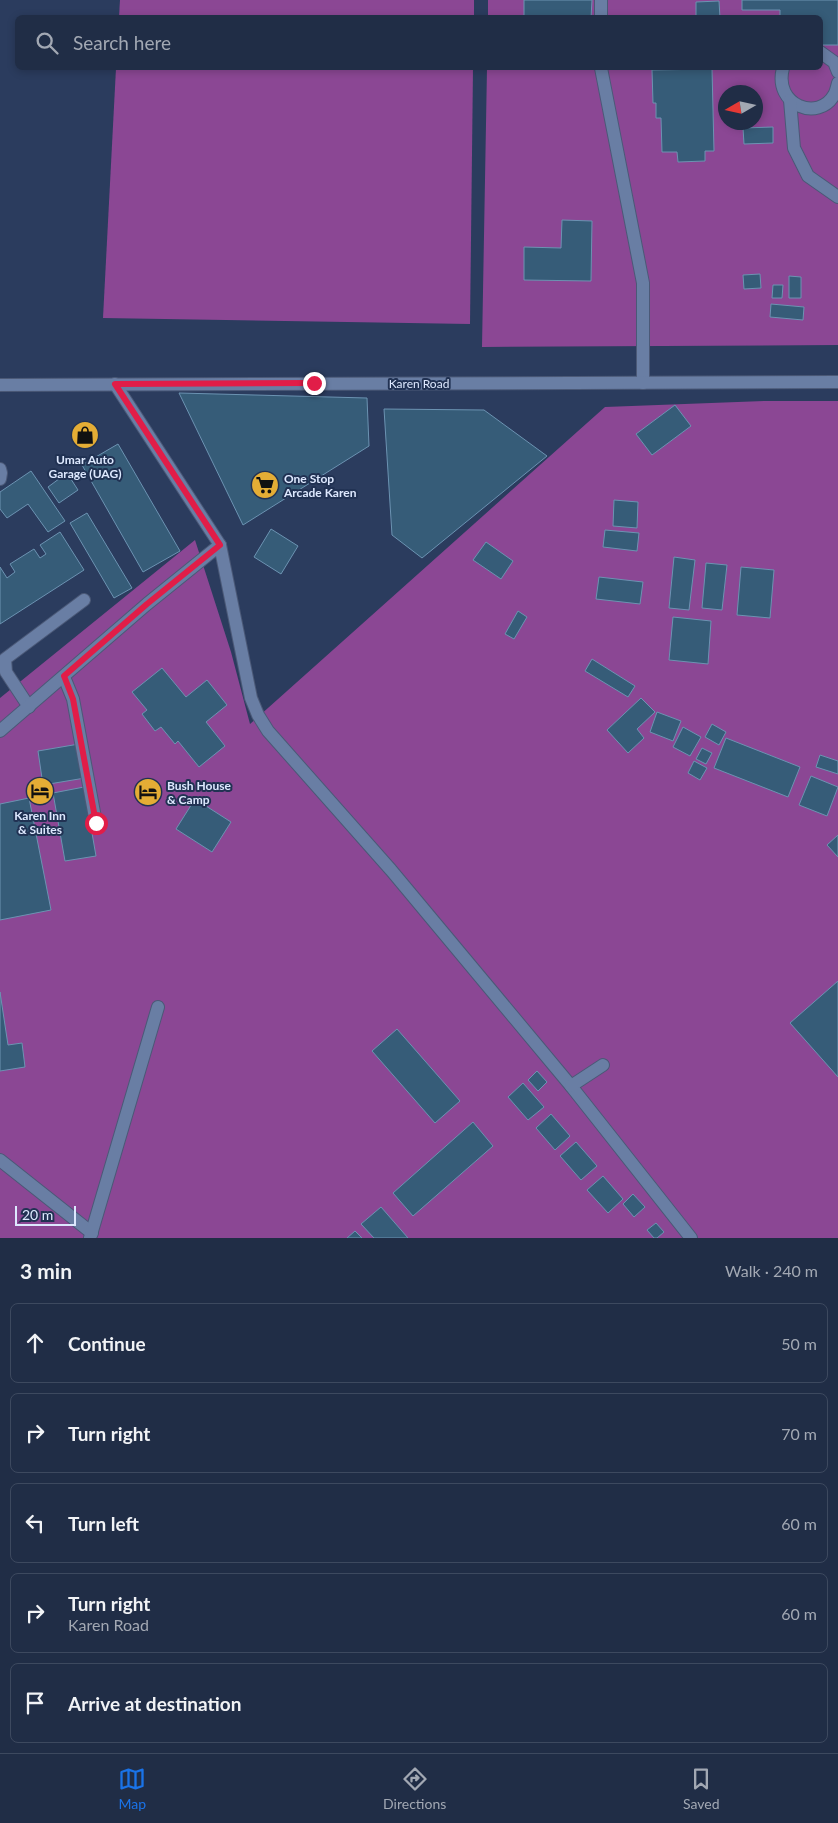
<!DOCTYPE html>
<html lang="en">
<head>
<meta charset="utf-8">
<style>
  :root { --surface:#202d46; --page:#28354d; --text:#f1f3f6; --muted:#a2a8b3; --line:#3d495f; --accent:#1a73e8 }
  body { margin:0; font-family:Lato,sans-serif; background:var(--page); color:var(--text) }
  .compass { position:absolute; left:718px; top:85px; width:45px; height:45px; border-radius:50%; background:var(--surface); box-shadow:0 2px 8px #0003; rotate:261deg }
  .scale { position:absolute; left:15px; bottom:12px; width:61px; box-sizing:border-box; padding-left:5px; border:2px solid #dde8fe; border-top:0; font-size:14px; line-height:18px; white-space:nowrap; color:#dde8fe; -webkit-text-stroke:4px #213253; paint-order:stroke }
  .stop { position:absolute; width:15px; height:15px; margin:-11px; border:4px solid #e11d48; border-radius:50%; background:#fff }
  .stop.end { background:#e11d48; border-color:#fff; box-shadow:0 1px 5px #0008 }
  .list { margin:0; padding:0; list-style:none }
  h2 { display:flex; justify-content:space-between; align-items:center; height:65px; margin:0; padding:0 20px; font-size:21px }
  h2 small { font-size:16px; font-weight:400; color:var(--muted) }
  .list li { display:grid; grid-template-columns:32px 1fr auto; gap:15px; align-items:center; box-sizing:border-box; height:80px; margin:0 10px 10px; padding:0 10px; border:1px solid var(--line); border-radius:8px }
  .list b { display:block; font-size:19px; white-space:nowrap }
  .list p { margin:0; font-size:16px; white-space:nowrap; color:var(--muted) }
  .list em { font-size:16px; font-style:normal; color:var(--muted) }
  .icon { flex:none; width:28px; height:28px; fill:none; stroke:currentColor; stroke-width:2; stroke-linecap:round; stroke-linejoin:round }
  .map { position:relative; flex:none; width:838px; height:1238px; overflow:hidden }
  .search { position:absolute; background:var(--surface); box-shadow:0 2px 8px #0003; left:15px; right:15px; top:15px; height:55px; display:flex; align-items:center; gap:12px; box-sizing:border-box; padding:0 18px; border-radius:8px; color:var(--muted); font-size:19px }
  .sheet { height:515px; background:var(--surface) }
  nav { display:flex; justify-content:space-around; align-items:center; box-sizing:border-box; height:70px; border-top:1px solid var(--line); background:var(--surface); font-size:14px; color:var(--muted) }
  nav a { display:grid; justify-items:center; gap:2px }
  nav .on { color:var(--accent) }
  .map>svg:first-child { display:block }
  .green { fill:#8b4794; fill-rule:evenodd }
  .building { fill:#365c78; stroke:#6c93b2 }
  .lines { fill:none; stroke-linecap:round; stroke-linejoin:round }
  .minor-casing { stroke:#4b5977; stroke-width:14 }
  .minor { stroke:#697ea4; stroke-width:12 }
  .route { stroke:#e11d48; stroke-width:6 }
  .labels { text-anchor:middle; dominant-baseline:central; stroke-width:4; stroke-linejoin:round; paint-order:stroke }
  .street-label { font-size:12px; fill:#dde8fe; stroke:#213253 }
  .poi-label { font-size:12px; font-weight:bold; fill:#dde8fe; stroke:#213253 }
</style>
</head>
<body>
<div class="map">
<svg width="838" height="1238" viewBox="0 0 838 1238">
  <rect width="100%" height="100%" fill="#2b3c5e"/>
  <g class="green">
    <path d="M120 0H474V17H119Z"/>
    <path d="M488 0H838V345L482 347 487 68H820V18L488 17ZM726 92H756V122H726Z"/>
    <path d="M116 68H473L470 324 103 318Z"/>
    <path d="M764 401H838V1238H0V698L195 540 231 652 250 724 605 407Z"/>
  </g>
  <g class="building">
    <path d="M524 0H592L591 18H524Z"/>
    <path d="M742 0H838V45H820V18H780V10H742Z"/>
    <path d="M719 1 720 18H696V2Z"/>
    <path d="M712 69 714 151H705V161L678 162 677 152H662L661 118H656V103H653L652 70Z"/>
    <path d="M773 127V143L744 144 743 128Z"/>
    <path d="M562 220 592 221 591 281 524 280V247L561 248Z"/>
    <path d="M760 274 761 288 744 289 743 275Z"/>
    <path d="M789 276 801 277V298H789Z"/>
    <path d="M773 285H783L782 298H772Z"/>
    <path d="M771 304 804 307 803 320 770 317Z"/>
    <path d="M179 393 367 398 369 446 243 525Z"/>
    <path d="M675 405 691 426 652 455 636 434Z"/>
    <path d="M384 409 484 410 547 456 422 558 392 535Z"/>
    <path d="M118 444 180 551 143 572 82 465Z"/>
    <path d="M31 471 65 521 48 532 28 504 7 518 0 509V492Z"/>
    <path d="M67 473 78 490 59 503 48 487Z"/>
    <path d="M614 500 638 502 637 528 613 526Z"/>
    <path d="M87 513 132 588 114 598 70 523Z"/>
    <path d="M271 529 298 546 281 574 254 557Z"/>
    <path d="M605 530 639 533 637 551 603 547Z"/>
    <path d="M60 532 84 570 0 624V567L7 578 15 572 10 564 34 549 40 558 46 554 40 545Z"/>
    <path d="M486 542 513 561 501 579 473 560Z"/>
    <path d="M674 557 695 560 689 610 669 608Z"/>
    <path d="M706 563 727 565 722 610 702 608Z"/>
    <path d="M741 567 774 570 770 618 737 615Z"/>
    <path d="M599 577 643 582 640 604 596 599Z"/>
    <path d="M518 611 527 617 514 639 505 634Z"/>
    <path d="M673 617 711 621 708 664 669 660Z"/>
    <path d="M592 659 635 686 628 697 585 671Z"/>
    <path d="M162 668 186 697 207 680 227 705 206 722 225 746 199 767 178 741 175 744 161 727 155 731 142 714 147 710 132 692Z"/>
    <path d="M641 698 655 712 637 729 644 738 628 753 607 730Z"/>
    <path d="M657 712 681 721 673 741 650 732Z"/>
    <path d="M712 724 726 732 719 745 705 737Z"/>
    <path d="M683 727 701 737 690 756 673 747Z"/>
    <path d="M726 738 800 767 788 797 714 768Z"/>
    <path d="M79 744 85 778 43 785 38 751Z"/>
    <path d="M702 748 712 753 706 764 696 759Z"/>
    <path d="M820 755 838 761V774L816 767Z"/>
    <path d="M694 761 707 768 700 780 688 773Z"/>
    <path d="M811 776 838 787 827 816 799 805Z"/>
    <path d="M84 787 96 856 65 861 53 793Z"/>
    <path d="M29 798 51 910 0 920V804Z"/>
    <path d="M195 799 231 822 212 852 176 829Z"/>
    <path d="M838 835V857L827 845Z"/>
    <path d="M838 981V1077L790 1023Z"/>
    <path d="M0 992 8 1045 22 1043 25 1067 0 1071Z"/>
    <path d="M397 1029 460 1101 435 1123 372 1051Z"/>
    <path d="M537 1071 547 1082 538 1091 528 1080Z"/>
    <path d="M523 1083 544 1107 528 1120 508 1097Z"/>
    <path d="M551 1114 570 1136 555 1150 536 1128Z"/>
    <path d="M473 1122 493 1146 413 1216 393 1193Z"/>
    <path d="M576 1142 597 1166 581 1180 560 1156Z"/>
    <path d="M603 1176 623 1199 608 1213 587 1190Z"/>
    <path d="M633 1194 645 1207 634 1217 623 1204Z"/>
    <path d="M381 1207 408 1238H374L361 1224Z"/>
    <path d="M656 1223 664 1232 657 1238H654L647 1230Z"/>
    <path d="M355 1231 362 1238H347Z"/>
  </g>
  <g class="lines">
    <g class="minor-casing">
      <g id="minor">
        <path d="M601 18V0"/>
        <path d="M820 52 834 62 838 72"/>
        <path d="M601 68 643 283V383"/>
        <path d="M783 68C773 106 819 122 834 95 836 92 837 87 838 83"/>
        <path d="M790 100 794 148 808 176 838 197"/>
        <path d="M115 384 220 545 251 698 258 715 268 731 391 870 571 1086 691 1238"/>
        <path d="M0 385 838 382"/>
        <path d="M0 469 1 473 0 479"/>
        <path d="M64 677 73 699 96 823"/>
        <path d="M29 707 6 672 5 659 84 600"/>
        <path d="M0 731 147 604 220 545"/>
        <path d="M571 1086 603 1065"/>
        <path d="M0 1160 92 1233"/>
        <path d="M90 1238 158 1007"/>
      </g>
    </g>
    <use href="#minor" class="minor"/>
  </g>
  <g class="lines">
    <path class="route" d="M96 823 73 699 64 676 147 604 220 545 115 384 314 383"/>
  </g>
  <defs>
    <g id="shop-disc" transform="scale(1.4375)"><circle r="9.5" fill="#e4ad35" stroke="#213253"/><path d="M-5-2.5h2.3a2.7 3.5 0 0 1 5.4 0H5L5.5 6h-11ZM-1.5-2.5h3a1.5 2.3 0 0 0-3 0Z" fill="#111"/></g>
    <g id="supermarket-disc" transform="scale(1.4375)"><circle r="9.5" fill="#e4ad35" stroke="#213253"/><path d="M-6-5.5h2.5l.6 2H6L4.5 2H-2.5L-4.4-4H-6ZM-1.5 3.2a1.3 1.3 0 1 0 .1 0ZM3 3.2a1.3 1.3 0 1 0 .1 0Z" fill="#111"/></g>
    <g id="hotel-disc" transform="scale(1.4375)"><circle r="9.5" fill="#e4ad35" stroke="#213253"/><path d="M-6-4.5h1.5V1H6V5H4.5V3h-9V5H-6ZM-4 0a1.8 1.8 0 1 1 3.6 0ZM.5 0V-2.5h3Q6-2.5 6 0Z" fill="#111"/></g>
  </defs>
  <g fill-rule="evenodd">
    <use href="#shop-disc" x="85" y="435"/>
    <use href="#supermarket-disc" x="265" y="485"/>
    <use href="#hotel-disc" x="40" y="791"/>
    <use href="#hotel-disc" x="148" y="792"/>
  </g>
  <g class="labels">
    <g class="street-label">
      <text x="419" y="383">Karen Road</text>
    </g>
    <g class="poi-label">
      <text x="85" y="459">Umar Auto<tspan x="85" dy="14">Garage (UAG)</tspan></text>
      <text x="284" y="478" text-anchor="start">One Stop<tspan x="284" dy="14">Arcade Karen</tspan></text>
      <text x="167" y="785" text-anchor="start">Bush House<tspan x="167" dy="14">&amp; Camp</tspan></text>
      <text x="40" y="815">Karen Inn<tspan x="40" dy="14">&amp; Suites</tspan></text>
    </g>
  </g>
</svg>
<svg class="compass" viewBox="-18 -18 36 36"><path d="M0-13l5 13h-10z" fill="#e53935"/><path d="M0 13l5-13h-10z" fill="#a2a8b3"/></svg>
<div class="scale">20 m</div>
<div class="stop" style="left:96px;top:823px"></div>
<div class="stop end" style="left:314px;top:383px"></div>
<div class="search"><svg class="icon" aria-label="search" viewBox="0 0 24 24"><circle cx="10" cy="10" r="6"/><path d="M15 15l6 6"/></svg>Search here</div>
</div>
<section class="sheet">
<h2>3 min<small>Walk · 240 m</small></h2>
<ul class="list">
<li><svg class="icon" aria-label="ahead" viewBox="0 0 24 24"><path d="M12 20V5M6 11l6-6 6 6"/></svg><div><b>Continue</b></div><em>50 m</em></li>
<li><svg class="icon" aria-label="right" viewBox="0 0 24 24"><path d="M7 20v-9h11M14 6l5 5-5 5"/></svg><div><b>Turn right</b></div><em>70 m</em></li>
<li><svg class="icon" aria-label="left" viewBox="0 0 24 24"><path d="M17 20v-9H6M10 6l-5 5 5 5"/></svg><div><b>Turn left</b></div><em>60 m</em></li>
<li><svg class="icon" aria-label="right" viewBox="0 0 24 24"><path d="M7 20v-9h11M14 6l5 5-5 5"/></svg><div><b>Turn right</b><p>Karen Road</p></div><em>60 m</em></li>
<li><svg class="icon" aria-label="arrive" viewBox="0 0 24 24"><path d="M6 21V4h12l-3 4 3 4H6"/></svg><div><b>Arrive at destination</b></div></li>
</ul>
</section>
<nav>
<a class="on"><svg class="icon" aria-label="map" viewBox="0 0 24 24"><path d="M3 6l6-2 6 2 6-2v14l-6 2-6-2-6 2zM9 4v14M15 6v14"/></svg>Map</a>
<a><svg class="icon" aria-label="directions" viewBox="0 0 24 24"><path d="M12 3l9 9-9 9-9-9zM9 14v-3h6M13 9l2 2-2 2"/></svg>Directions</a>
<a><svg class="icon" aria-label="saved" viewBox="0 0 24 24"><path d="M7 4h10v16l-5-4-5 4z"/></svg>Saved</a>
</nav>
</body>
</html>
